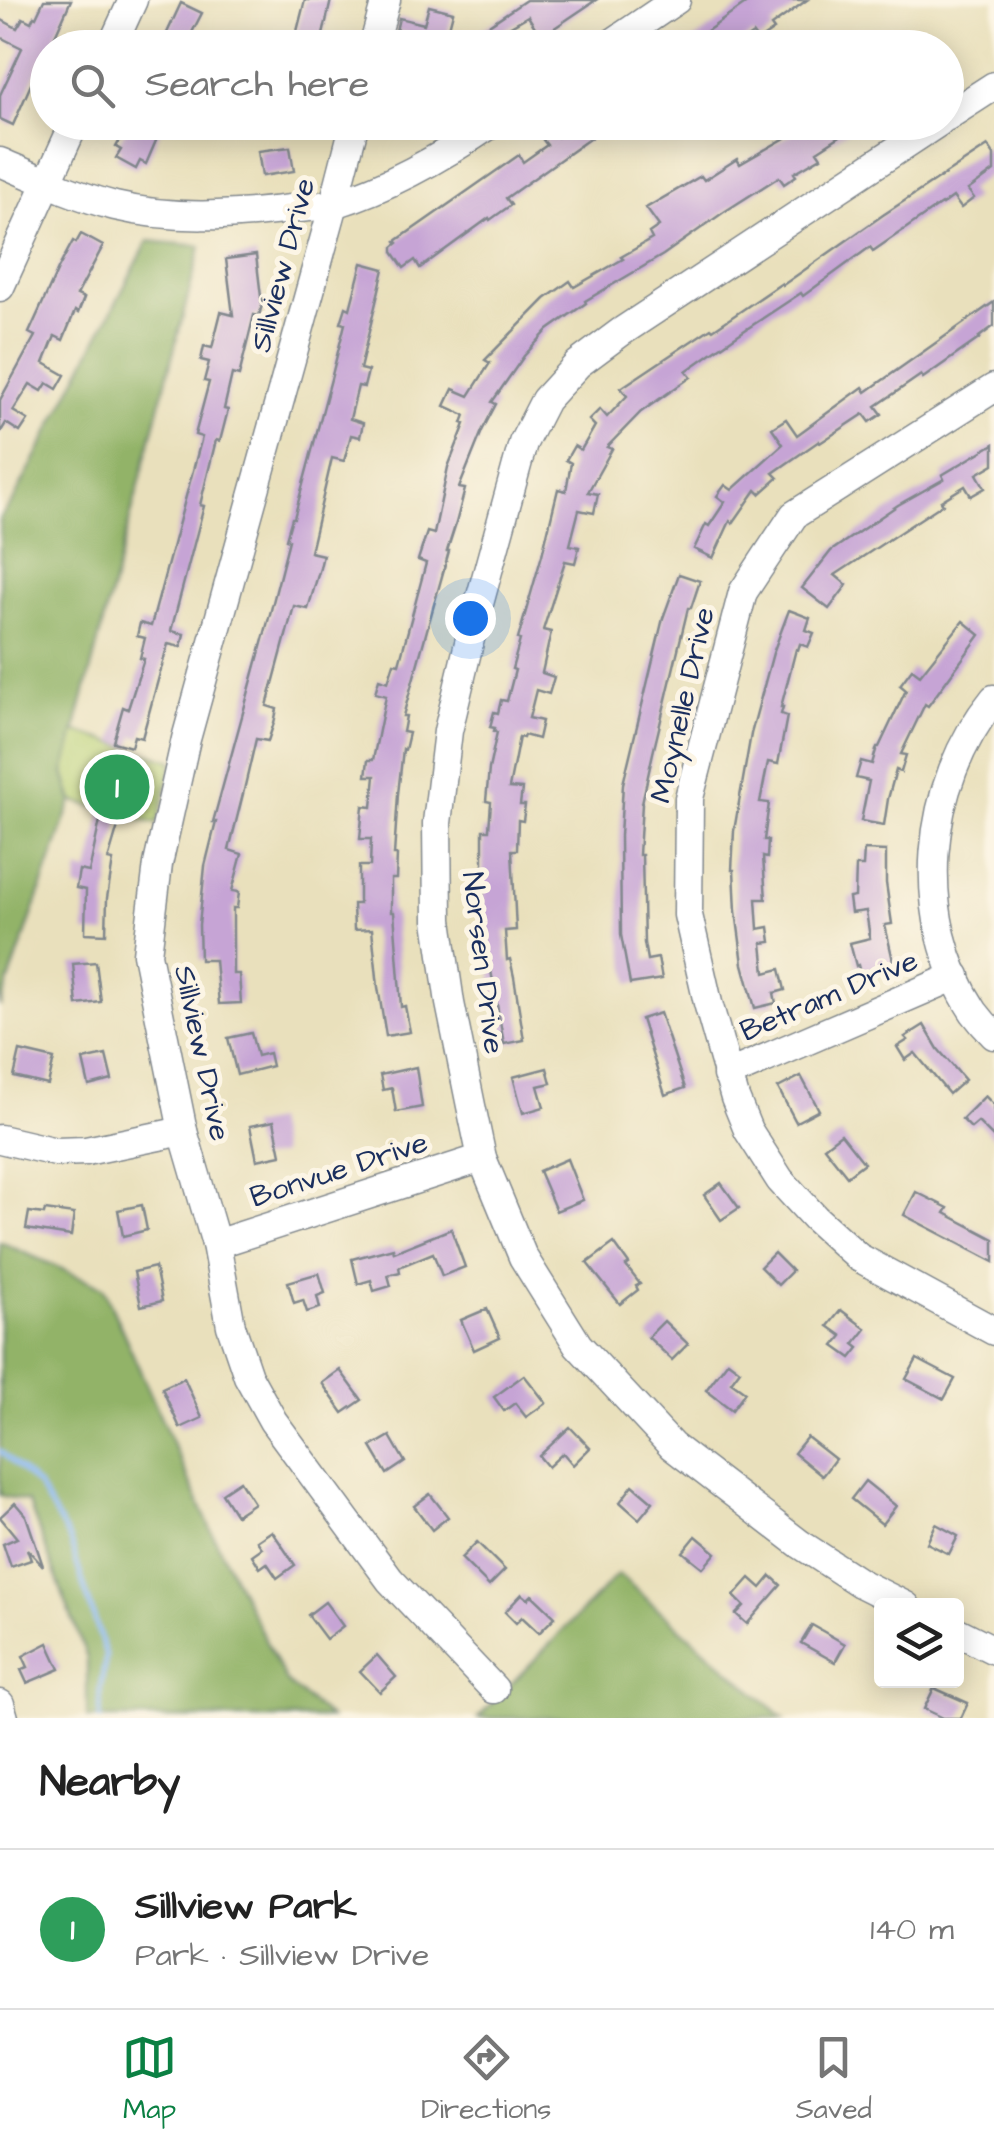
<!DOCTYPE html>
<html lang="en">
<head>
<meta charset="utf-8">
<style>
  :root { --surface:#fff; --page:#f2f2f2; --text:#222; --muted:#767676; --line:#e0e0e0; --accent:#0b8043 }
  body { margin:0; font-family:"Architects Daughter",sans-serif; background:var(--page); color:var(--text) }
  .controls { position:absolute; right:30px; bottom:30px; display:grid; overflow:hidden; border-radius:10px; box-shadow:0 5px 25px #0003 }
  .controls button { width:90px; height:90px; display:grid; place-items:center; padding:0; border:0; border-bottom:2px solid var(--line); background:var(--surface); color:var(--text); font:50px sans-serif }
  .you { position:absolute; left:470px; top:618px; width:35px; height:35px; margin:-25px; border:8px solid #fff; border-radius:50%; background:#1a73e8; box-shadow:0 0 0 15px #1a73e833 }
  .badge { display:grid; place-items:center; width:65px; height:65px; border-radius:50%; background:var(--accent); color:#fff; font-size:32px; font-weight:700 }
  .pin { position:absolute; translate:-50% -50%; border:5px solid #fff; box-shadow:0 2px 10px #0006 }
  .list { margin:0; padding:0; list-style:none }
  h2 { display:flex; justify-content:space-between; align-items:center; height:130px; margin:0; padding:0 40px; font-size:42px }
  h2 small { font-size:32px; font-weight:400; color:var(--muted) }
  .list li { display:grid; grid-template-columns:65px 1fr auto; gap:30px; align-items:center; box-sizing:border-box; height:160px; padding:0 40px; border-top:2px solid var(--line) }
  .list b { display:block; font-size:38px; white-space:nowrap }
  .list p { margin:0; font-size:32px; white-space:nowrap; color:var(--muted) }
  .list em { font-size:32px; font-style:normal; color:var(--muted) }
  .icon { flex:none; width:55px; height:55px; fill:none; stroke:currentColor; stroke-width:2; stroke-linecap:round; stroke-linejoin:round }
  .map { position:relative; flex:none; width:994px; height:1718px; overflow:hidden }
  .search { position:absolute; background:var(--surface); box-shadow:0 5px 25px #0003; left:30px; right:30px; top:30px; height:110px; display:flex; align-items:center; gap:25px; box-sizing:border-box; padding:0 35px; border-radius:55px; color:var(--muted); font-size:38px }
  .sheet { height:290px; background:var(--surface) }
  nav { display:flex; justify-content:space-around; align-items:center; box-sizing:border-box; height:140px; border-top:2px solid var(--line); background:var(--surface); font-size:28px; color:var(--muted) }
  nav a { display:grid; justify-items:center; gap:5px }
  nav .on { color:var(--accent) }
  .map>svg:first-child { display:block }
  .green { fill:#b9d176; stroke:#6a806a; stroke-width:2.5 }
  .forest { fill:#92b367; stroke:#567162; stroke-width:2.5 }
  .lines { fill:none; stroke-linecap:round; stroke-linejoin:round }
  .stream { stroke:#85b6f1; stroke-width:5 }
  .building { fill:#c6a4d5 }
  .minor-casing { stroke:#82888d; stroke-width:31 }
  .minor { stroke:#fff; stroke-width:28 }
  .labels { text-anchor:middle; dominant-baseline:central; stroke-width:10; stroke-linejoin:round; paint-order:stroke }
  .street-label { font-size:30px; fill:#1b2f5e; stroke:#fcf5e5 }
</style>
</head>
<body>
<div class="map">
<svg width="994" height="1718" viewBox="0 0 994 1718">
  <rect width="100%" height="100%" fill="#fcf5e5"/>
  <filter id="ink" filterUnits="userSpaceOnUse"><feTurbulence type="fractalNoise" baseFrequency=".01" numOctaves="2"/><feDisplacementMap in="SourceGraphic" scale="20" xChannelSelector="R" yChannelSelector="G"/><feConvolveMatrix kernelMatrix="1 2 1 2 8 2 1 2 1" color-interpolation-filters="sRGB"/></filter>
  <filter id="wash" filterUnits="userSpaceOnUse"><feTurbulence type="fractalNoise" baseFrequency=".0048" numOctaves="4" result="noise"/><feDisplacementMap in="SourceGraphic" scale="40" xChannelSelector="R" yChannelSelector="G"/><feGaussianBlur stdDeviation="2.25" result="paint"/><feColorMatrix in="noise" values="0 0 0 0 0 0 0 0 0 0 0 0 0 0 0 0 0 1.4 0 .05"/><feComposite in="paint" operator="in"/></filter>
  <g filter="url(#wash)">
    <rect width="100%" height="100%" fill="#e9e0bc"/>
    <path class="green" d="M75 731 173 761 157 824 73 801 64 773Z"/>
    <g class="forest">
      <path d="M148 241 201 246 64 773 72 801 0 1007V517L13 501Z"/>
      <path d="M0 1242 103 1287 215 1539 286 1682 330 1718H87V1658L28 1502 0 1495Z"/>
      <path d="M618 1574 784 1718H478Z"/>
    </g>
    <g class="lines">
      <path class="stream" d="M0 1451 38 1486 69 1538 106 1656 100 1690V1718"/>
    </g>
    <g id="blocks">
      <g class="building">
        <path d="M44 0H71L55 36 58 37 52 48H48V59L43 57 13 125 0 119V95L22 48 0 37V19L17 28 23 18 31 22 34 16 36 17Z"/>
        <path d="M305 0H331L320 48 294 43Z"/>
        <path d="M526 0H596L541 37 528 16 504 30 515 48H467L483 37 480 31Z"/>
        <path d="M751 0H807L771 26 774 30 758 41 753 34 732 48H683Z"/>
        <path d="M181 3 202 13 184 48H160Z"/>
        <path d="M429 6 453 12 445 43 396 31 399 18 424 24Z"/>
        <path d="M130 122H164L146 164 140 161 136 169 116 158 121 150 116 147Z"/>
        <path d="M579 122H613L506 198 511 205 490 220 489 218 420 268 415 260 404 268 393 252V247L398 243 396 241 519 155 523 162 547 145 543 140 554 132 558 137Z"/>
        <path d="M785 122H862L817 151 821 157 794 173 796 176 784 184 779 177 724 212 663 255 585 301 586 303 548 330 524 356 492 402 496 404 482 431 459 488 465 489 456 523 447 551H449L403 716H406L403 732 409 733 405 750 403 749 398 794 394 855H397L396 879H391V912H394L401 1007 405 1006 410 1032 386 1036 378 987 372 929 354 930 353 904H359V866H370L371 839H360L363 806 372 807 375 776H366L368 760H373L386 696 375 693 379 679 388 682 394 663 399 664 426 563 418 560 427 532 434 534 448 467 465 424 462 423 465 415 445 406 453 389 469 396 490 363 485 360 545 299 570 281 574 287 623 259 621 257 652 239 649 233 659 226 646 208 701 176 704 180 737 159 740 164 792 134Z"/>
        <path d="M988 146 994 155V171L968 190 974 198 961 208 953 197 942 205 941 204 873 251 870 247 803 296 801 293 733 338 686 371 691 377 641 412 607 447 612 449 588 492 598 494 594 513 579 510 570 545 579 547 575 563 565 561 543 630 551 632 542 673 554 677 549 694 536 690 529 718 542 721 538 739 524 735 523 738 519 737 509 788 522 789 520 805H525L523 821 518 820 517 850H512L516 930 505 931 507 960 510 959 514 977 524 1040 504 1044 487 948 483 916V830H489L491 802 486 801 489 769 497 732 494 731 495 728 490 727 494 712 498 713 501 700 507 701 515 670 512 669 520 640 518 639 542 555 558 489 566 491 571 463 566 460 574 446 581 450 595 426 589 420 600 409 607 417 627 396 621 388 711 328 713 330 782 283 783 285 883 215Z"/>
        <path d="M290 147 294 171 262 176 258 151Z"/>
        <path d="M81 234 103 246 77 295 84 298 78 313 75 311 63 340 55 336 44 363 65 375 57 389 47 383 42 391 30 384 13 411 28 420 20 432 6 423 0 433V400L35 336 29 333 58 269 73 241 76 243Z"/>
        <path d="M256 255 262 305 259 316 254 315 239 376 232 374 224 409 228 410 220 441 216 440 200 505 204 506 171 631 184 634 181 647 168 644 142 738 134 736 131 747 113 742 123 707 128 709 144 659 140 658 145 638 137 636 140 623 151 626 202 437 195 435 209 382 204 381 209 362 201 360 204 346 212 348 221 312 233 315 226 259Z"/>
        <path d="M362 263 384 269 360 369 368 371 364 387 358 386 350 419 363 423 360 437 351 435 344 461 332 458 310 552 323 555 320 568 308 609 294 606 267 706 277 709 274 723 268 741 256 739 244 790 229 850 242 854 232 891 239 892 237 908H233V974H239L241 1003 219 1004 215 960H200L199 925 205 866 216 822H213L270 614 289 540 286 539 292 518H294L331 379 345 324 341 323 346 307 350 309Z"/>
        <path d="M994 302V326L979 337 980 338 923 378 921 375 876 406 882 414 870 422 864 414 820 443 819 441 773 473 778 478 760 494 756 490 733 523 730 521 713 558 694 549 706 524 709 526 725 502 717 496 725 485 732 490 783 444 772 428 786 419 797 435 863 387 866 392Z"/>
        <path d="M994 444V464L977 474 985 488 971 496 965 486 941 501 943 504 835 575 847 585 829 609 802 588 831 551 898 505 944 479 942 475Z"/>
        <path d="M679 574 700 581 691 608H688L653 753 642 803 639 855H642L644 943 647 960 658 958 662 979 630 984 621 935 620 836 623 784 663 618Z"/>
        <path d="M789 610 810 618 806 630 814 633 808 647 800 644 798 650 796 649 781 707H783L781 714 787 716 778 764 768 762 760 802 769 803 764 840H768L767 858 763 857 766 899H756L758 929 769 927 771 942 762 943 765 973 780 969 785 990 774 993 776 1003 755 1008 743 964 736 911 734 870H732L734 831 751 734 773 653Z"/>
        <path d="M963 621 980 635 928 706 925 704 901 754 906 755 901 772 896 770 888 799 884 825 861 821 869 781 856 778 861 761 872 764 877 747H879L906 690 900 685 912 669 920 675Z"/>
        <path d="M102 811 121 816 108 860 113 861 107 898 106 934 85 933 86 890 76 888 79 870 89 872Z"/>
        <path d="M864 850 886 851V883L892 924 885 925 894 965 860 973 858 965 856 966 850 943 870 938 866 911 851 913 849 898 855 897 856 866H863Z"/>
        <path d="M96 962 101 1002 77 1005 73 964Z"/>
        <path d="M660 1013 685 1088 665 1095 641 1019Z"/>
        <path d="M924 1025 938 1049 965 1080 949 1094 915 1053 905 1060 897 1047 908 1040 905 1037Z"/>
        <path d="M251 1033 257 1056 269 1053 272 1066 237 1075 228 1038Z"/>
        <path d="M20 1051 54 1059 48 1085 14 1077Z"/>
        <path d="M106 1055 112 1080 89 1086 83 1060Z"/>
        <path d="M416 1067 422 1107 396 1112 392 1088 383 1090 380 1075Z"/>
        <path d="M547 1068 551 1083 538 1086 544 1107 523 1113 513 1077Z"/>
        <path d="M801 1076 819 1110 796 1122 778 1088Z"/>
        <path d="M985 1096 994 1105V1138L978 1122 971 1128 962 1119Z"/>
        <path d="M274 1121 281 1155 257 1160 250 1126Z"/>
        <path d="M841 1134 864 1163 847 1176 824 1147Z"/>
        <path d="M567 1159 583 1200 556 1211 539 1171Z"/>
        <path d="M721 1183 739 1208 721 1220 704 1195Z"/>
        <path d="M916 1192 948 1208 945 1213 994 1239V1262L904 1215Z"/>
        <path d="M142 1205 147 1230 123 1236 118 1210Z"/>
        <path d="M45 1210 74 1214 71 1236 26 1229 29 1212 44 1214Z"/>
        <path d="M451 1229 465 1267 442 1276 433 1253 399 1267 400 1272 388 1275 391 1286 374 1291 371 1280 358 1284 352 1259 393 1248 394 1252Z"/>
        <path d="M614 1243 629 1264 626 1266 640 1284 636 1286 638 1290 620 1304 587 1263Z"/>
        <path d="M774 1253 792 1271 778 1285 760 1267Z"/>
        <path d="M155 1267 162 1301 141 1306 134 1272Z"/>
        <path d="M319 1273 325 1293 317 1296 320 1308 307 1312 303 1300 294 1303 288 1282Z"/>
        <path d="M487 1309 500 1338 474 1350 461 1320Z"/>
        <path d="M841 1310 866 1329 854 1344 859 1348 851 1358 834 1346 842 1336 828 1326Z"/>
        <path d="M664 1321 688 1344 672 1360 648 1337Z"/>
        <path d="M917 1359 955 1379 944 1399 906 1379Z"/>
        <path d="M728 1361 740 1370 731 1382 745 1392 732 1410 706 1390Z"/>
        <path d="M340 1370 362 1400 343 1413 322 1383Z"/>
        <path d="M524 1375 546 1403 526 1417 515 1403 504 1411 494 1397Z"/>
        <path d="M184 1378 202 1418 180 1428 162 1388Z"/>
        <path d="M570 1427 590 1448 573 1465 563 1453 548 1467 539 1456Z"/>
        <path d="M390 1436 405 1462 387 1474 371 1447Z"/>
        <path d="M807 1437 835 1459 822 1476 794 1453Z"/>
        <path d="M240 1481 254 1503 236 1515 222 1493Z"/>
        <path d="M865 1481 896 1506 882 1524 851 1499Z"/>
        <path d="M633 1485 653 1502 639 1519 620 1502Z"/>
        <path d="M430 1494 448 1517 432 1530 414 1506Z"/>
        <path d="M15 1503 26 1516 43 1566 27 1549 31 1560 11 1567 3 1544 17 1538 0 1517Z"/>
        <path d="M936 1524 958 1536 949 1554 927 1543Z"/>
        <path d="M272 1531 295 1565 277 1578 267 1563 260 1568 252 1555 262 1548 257 1541Z"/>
        <path d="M696 1536 716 1553 703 1568 683 1552Z"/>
        <path d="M477 1542 505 1570 489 1586 461 1558Z"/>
        <path d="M771 1576 781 1585 747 1624 736 1614 744 1606 734 1596 750 1578 761 1588Z"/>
        <path d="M522 1594 528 1599 532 1595 555 1617 539 1633 522 1617 516 1623 505 1612Z"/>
        <path d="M325 1602 343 1626 326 1639 308 1615Z"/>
        <path d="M812 1625 845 1644 835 1662 801 1643Z"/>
        <path d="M48 1643 60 1669 27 1683 21 1670 28 1667 23 1656Z"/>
        <path d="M377 1655 396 1677 380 1692 360 1671Z"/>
        <path d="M934 1688 968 1703 961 1718H943L924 1709Z"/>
      </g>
    </g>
  </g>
  <g filter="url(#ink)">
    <use href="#blocks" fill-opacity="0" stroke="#82888d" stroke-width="2.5"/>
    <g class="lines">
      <g class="minor-casing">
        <g id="minor">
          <path d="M111 48 133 0"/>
          <path d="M373 48 386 0"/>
          <path d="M605 48 676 0"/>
          <path d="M946 117 994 86"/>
          <path d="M355 122 334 204 186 739 158 864 147 954 183 1131 216 1244 231 1326 248 1376 273 1421 390 1580 494 1689"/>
          <path d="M0 162C37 178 76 196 115 206 173 220 232 216 291 209 306 207 322 207 337 203 392 186 447 154 494 122"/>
          <path d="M0 287 75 122"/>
          <path d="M994 388 794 515 743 592 689 798 688 915 708 1003 735 1098 748 1130 780 1180 815 1218 858 1257 994 1331"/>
          <path d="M994 699C924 784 912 918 974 1012 980 1020 987 1028 994 1035"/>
          <path d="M727 1075 956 976"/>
          <path d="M0 1139 56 1152 86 1151 183 1131"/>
          <path d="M216 1244 482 1158"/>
          <path d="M906 1606 860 1583 800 1544 672 1446 578 1345 523 1257 482 1158 471 1106 450 1003 438 920 437 823 448 731 474 622 523 443 545 400 578 364 621 332 939 122"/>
          <path d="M956 1631 994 1650"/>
          <path d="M0 1704 4 1718"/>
        </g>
      </g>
      <use href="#minor" class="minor"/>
    </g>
  </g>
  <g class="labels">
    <g class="street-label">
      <text transform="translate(283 265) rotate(-75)">Sillview Drive</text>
      <text transform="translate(683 705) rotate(-77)">Moynelle Drive</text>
      <text transform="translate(483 963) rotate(83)">Norsen Drive</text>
      <text transform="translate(829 996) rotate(-23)">Betram Drive</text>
      <text transform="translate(202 1053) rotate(78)">Sillview Drive</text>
      <text transform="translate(339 1170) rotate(-18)">Bonvue Drive</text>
    </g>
  </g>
</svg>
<div class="controls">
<button><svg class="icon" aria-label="layers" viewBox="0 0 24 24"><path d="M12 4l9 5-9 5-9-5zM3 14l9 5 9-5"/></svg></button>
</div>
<div class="you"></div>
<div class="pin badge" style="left:117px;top:787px;background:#2e9e5b">1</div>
<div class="search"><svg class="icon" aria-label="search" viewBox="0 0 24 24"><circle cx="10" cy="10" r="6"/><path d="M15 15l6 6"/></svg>Search here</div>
</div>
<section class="sheet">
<h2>Nearby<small></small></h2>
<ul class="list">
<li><span class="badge" style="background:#2e9e5b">1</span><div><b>Sillview Park</b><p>Park · Sillview Drive</p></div><em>140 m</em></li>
</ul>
</section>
<nav>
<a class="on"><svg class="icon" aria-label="map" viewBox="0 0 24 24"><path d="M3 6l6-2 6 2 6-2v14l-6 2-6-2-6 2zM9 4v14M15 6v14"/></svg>Map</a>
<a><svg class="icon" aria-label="directions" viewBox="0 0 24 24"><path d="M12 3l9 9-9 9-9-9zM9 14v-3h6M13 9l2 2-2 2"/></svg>Directions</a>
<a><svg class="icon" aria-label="saved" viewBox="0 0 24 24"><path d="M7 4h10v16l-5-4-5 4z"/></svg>Saved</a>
</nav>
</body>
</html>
